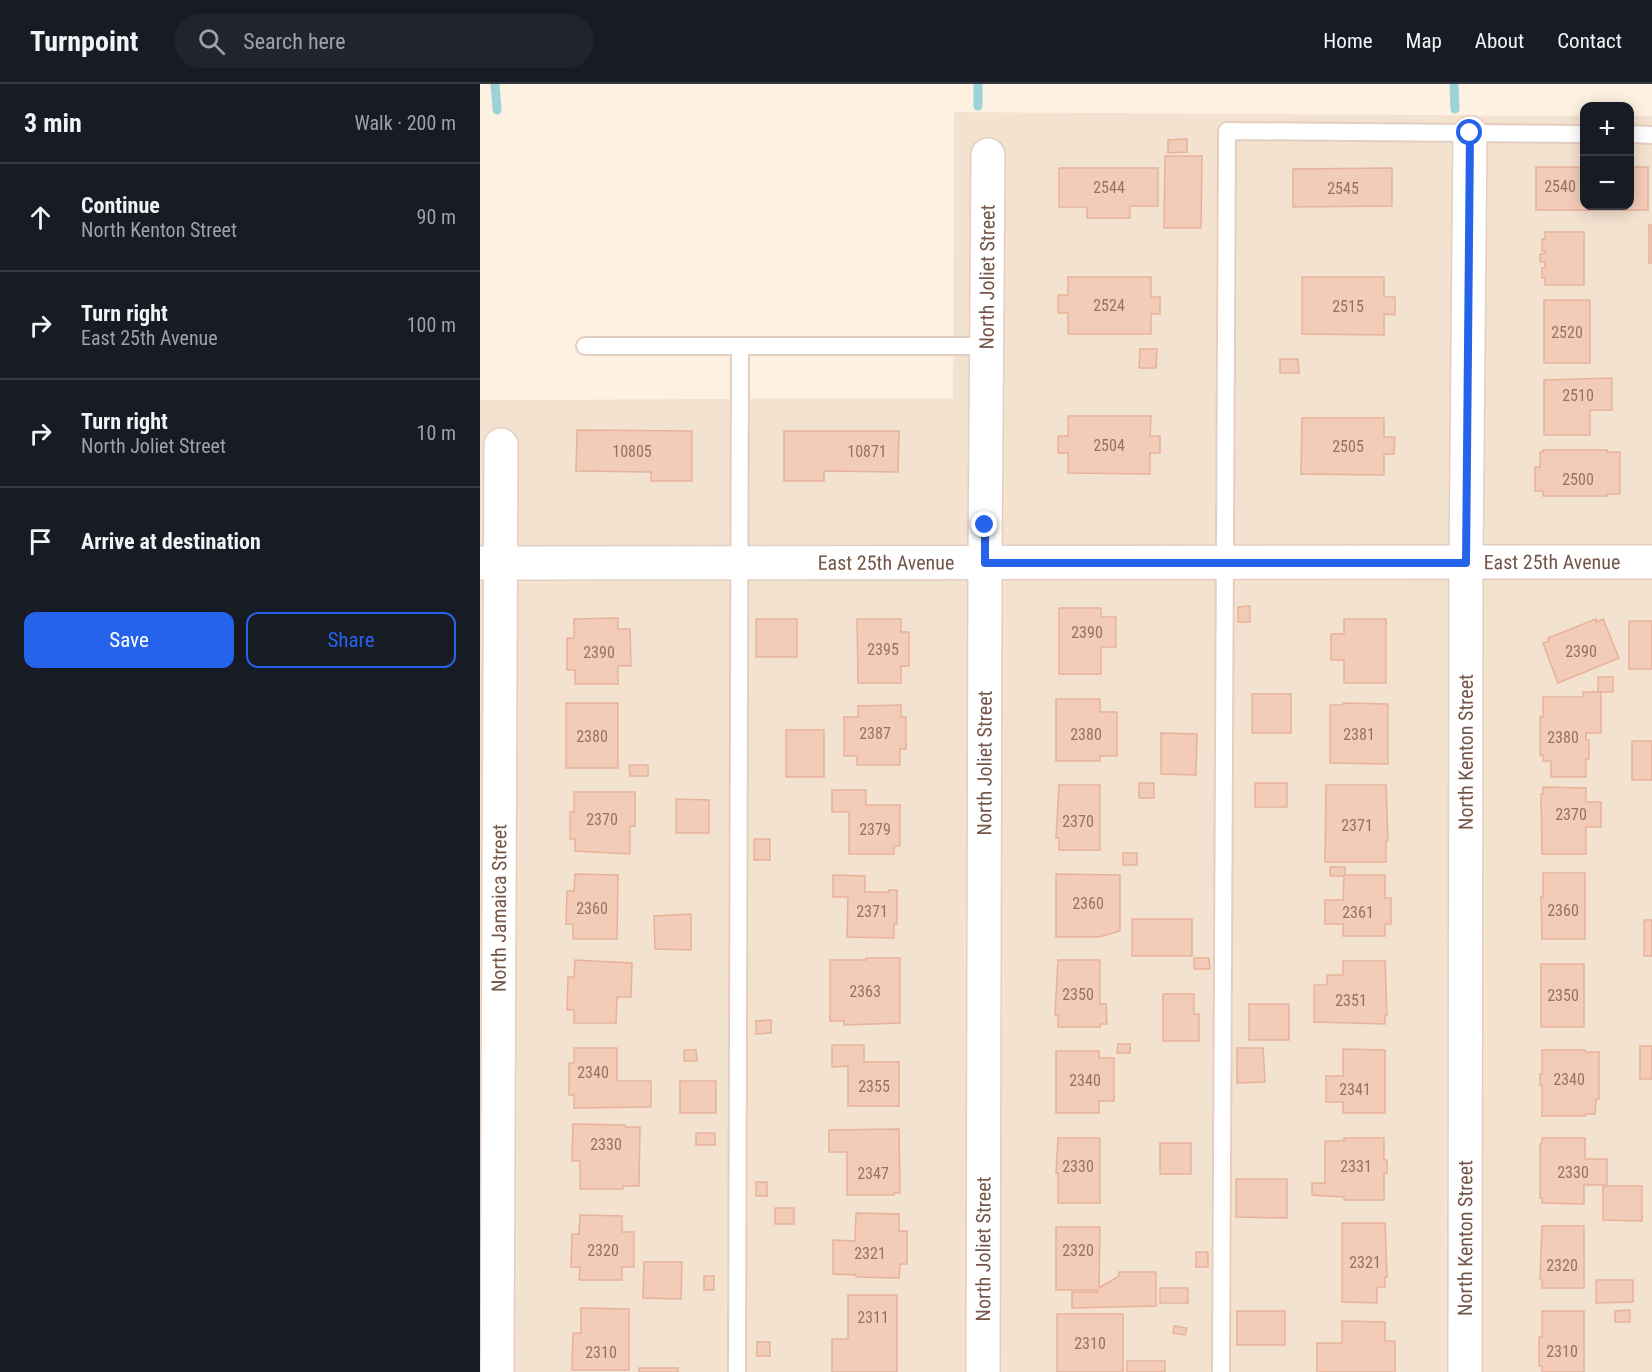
<!DOCTYPE html>
<html lang="en">
<head>
<meta charset="utf-8">
<style>
  :root { --surface:#171b24; --page:#20242c; --text:#f1f3f6; --muted:#9ea1a6; --line:#363941; --accent:#2563eb }
  body { margin:0; font-family:"Roboto Condensed",sans-serif; background:var(--page); color:var(--text) }
  .controls { position:absolute; right:18px; top:18px; display:grid; overflow:hidden; border-radius:12px; box-shadow:0 3px 15px #0003 }
  .controls button { width:54px; height:54px; display:grid; place-items:center; padding:0; border:0; border-bottom:2px solid var(--line); background:var(--surface); color:var(--text); font:30px sans-serif }
  .stop { position:absolute; width:18px; height:18px; margin:-14px; border:4px solid #2563eb; border-radius:50%; background:#fff }
  .stop.end { background:#2563eb; border-color:#fff; box-shadow:0 2px 6px #0008 }
  .list { margin:0; padding:0; list-style:none }
  h2 { display:flex; justify-content:space-between; align-items:center; height:78px; margin:0; padding:0 24px; font-size:26px }
  h2 small { font-size:20px; font-weight:400; color:var(--muted) }
  .list li { display:grid; grid-template-columns:39px 1fr auto; gap:18px; align-items:center; box-sizing:border-box; height:108px; padding:0 24px; border-top:2px solid var(--line) }
  .list b { display:block; font-size:22px; white-space:nowrap }
  .list p { margin:0; font-size:20px; white-space:nowrap; color:var(--muted) }
  .list em { font-size:20px; font-style:normal; color:var(--muted) }
  .actions { display:flex; gap:12px; padding:18px 24px }
  .actions a { flex:1; padding:14px 0; border:2px solid var(--accent); border-radius:12px; text-align:center; font-size:21px; color:var(--accent) }
  .actions .main { background:var(--accent); color:#fff }
  .icon { flex:none; width:33px; height:33px; fill:none; stroke:currentColor; stroke-width:2; stroke-linecap:round; stroke-linejoin:round }
  .map { position:relative; flex:none; width:1172px; height:1288px; overflow:hidden }
  header { display:flex; align-items:center; gap:36px; box-sizing:border-box; height:84px; padding:0 30px; background:var(--surface); border-bottom:2px solid var(--line) }
  header strong { font-size:28px }
  nav { display:flex; gap:33px; margin-inline-start:auto; font-size:21px }
  .search { width:420px; height:54px; background:var(--page); display:flex; align-items:center; gap:15px; box-sizing:border-box; padding:0 21px; border-radius:33px; color:var(--muted); font-size:22px }
  main { display:flex }
  aside { flex:1; background:var(--surface) }
  .map>svg:first-child { display:block }
  .residential { fill:#f4e2d0 }
  .lines { fill:none; stroke-linecap:round; stroke-linejoin:round }
  .stream { stroke:#9cd2d8; stroke-width:9 }
  .building { fill:#f3ccb9; stroke:#e6b299; stroke-width:1.5 }
  .service-casing { stroke:#e3cec0; stroke-width:20 }
  .minor-casing { stroke:#e3cec0; stroke-width:36 }
  .tertiary-casing { stroke:#e3cec0; stroke-width:36 }
  .service { stroke:#fff; stroke-width:16 }
  .minor { stroke:#fff; stroke-width:33 }
  .tertiary { stroke:#fff; stroke-width:33 }
  .route { stroke:#2563eb; stroke-width:8 }
  .labels { text-anchor:middle; dominant-baseline:central; stroke-width:6; stroke-linejoin:round; paint-order:stroke }
  .number-label { font-size:16px; fill:#947364 }
  .street-label { font-size:20px; fill:#745548; stroke:#fff5e8 }
</style>
</head>
<body>
<header>
<strong>Turnpoint</strong>
<div class="search"><svg class="icon" aria-label="search" viewBox="0 0 24 24"><circle cx="10" cy="10" r="6"/><path d="M15 15l6 6"/></svg>Search here</div>
<nav><a>Home</a><a>Map</a><a>About</a><a>Contact</a></nav>
</header>
<main>
<aside>
<h2>3 min<small>Walk · 200 m</small></h2>
<ul class="list">
<li><svg class="icon" aria-label="ahead" viewBox="0 0 24 24"><path d="M12 20V5M6 11l6-6 6 6"/></svg><div><b>Continue</b><p>North Kenton Street</p></div><em>90 m</em></li>
<li><svg class="icon" aria-label="right" viewBox="0 0 24 24"><path d="M7 20v-9h11M14 6l5 5-5 5"/></svg><div><b>Turn right</b><p>East 25th Avenue</p></div><em>100 m</em></li>
<li><svg class="icon" aria-label="right" viewBox="0 0 24 24"><path d="M7 20v-9h11M14 6l5 5-5 5"/></svg><div><b>Turn right</b><p>North Joliet Street</p></div><em>10 m</em></li>
<li><svg class="icon" aria-label="arrive" viewBox="0 0 24 24"><path d="M6 21V4h12l-3 4 3 4H6"/></svg><div><b>Arrive at destination</b></div></li>
</ul>
<div class="actions"><a class="main">Save</a><a>Share</a></div>
</aside>
<div class="map">
<svg width="1172" height="1288" viewBox="0 0 1172 1288">
  <rect width="100%" height="100%" fill="#fdf1e1"/>
  <path class="residential" d="M474 28 1104 32V122H1150V32H1172V1288H0V316L473 314Z"/>
  <g class="lines">
    <g class="stream">
      <path d="M15 0 17 26"/>
      <path d="M498 0V22"/>
      <path d="M974 0 975 25"/>
    </g>
  </g>
  <g class="building">
    <path d="M707 55V68L688 69V56Z"/>
    <path d="M685 72H722L721 144H684Z"/>
    <path d="M1056 83H1104V122H1150V83H1168V126H1056Z"/>
    <path d="M579 84H678V122H650V134H607V123H579Z"/>
    <path d="M912 84V122L813 123V85Z"/>
    <rect x="1169" y="141" width="3" height="38"/>
    <path d="M1065 148H1104V201H1065V194H1062V184H1065V178H1060V170H1065V167H1062V155H1065Z"/>
    <path d="M588 193H671V213H680V230H671V250H588V229H578V211H588Z"/>
    <path d="M822 193H904V213H915V231L904 230V251L822 250Z"/>
    <rect x="1064" y="216" width="46" height="63"/>
    <path d="M660 265H677L676 284H659Z"/>
    <path d="M800 275H818L819 289H800Z"/>
    <path d="M1132 294V326H1110V351H1064V296Z"/>
    <path d="M588 332H671L670 352H680V369H670V390L588 389V369H578V352H588Z"/>
    <path d="M822 334H904V353H915L914 370H904V391L821 390Z"/>
    <path d="M97 346 212 347V397H171V388L96 387Z"/>
    <path d="M304 347H419L418 388 344 387V397H304Z"/>
    <path d="M1063 366H1127V368H1140V410H1127V412H1063V407H1055V383H1060V368H1063Z"/>
    <path d="M770 522V538H758V523Z"/>
    <path d="M579 524H621V533H636V563H621V590H579Z"/>
    <path d="M138 534V545H150L151 582H138V600H95V586H87V554H94V535Z"/>
    <rect x="276" y="535" width="41" height="38"/>
    <path d="M377 535H421V548H429V582H421V599H378Z"/>
    <path d="M864 535H906V599H864V576H851V550H864Z"/>
    <path d="M1116 535V538L1123 535 1139 574 1078 599 1063 559 1069 557 1068 554Z"/>
    <rect x="1149" y="537" width="23" height="48"/>
    <rect x="1118" y="593" width="15" height="15"/>
    <path d="M1103 608H1121V649H1106V656H1109V675H1106V693H1071V677H1063V671H1060V633H1063V613H1103Z"/>
    <rect x="772" y="610" width="39" height="39"/>
    <path d="M576 615H620V628H637V672H620V677H576Z"/>
    <rect x="86" y="619" width="52" height="65"/>
    <path d="M863 619 908 620V680L850 679V621H863Z"/>
    <path d="M421 621V633H426V665H420V681H377V672H364V633H378V622Z"/>
    <rect x="306" y="646" width="38" height="47"/>
    <path d="M681 649 717 650 716 691 681 690Z"/>
    <rect x="1152" y="657" width="20" height="39"/>
    <path d="M149 681H168V692H150Z"/>
    <rect x="659" y="699" width="15" height="15"/>
    <rect x="775" y="699" width="32" height="24"/>
    <path d="M579 701H620V766H579V754H576Z"/>
    <path d="M846 701H906L908 756H906V778H845Z"/>
    <path d="M1063 703 1106 704V718H1121V743H1106V770H1062L1061 710H1063Z"/>
    <path d="M352 706H386V721H420V762H414V770H369V728H352Z"/>
    <path d="M94 708H155V742H150V770L95 767V755H90V728H94Z"/>
    <path d="M196 715 229 716V749H196Z"/>
    <rect x="274" y="755" width="16" height="21"/>
    <rect x="643" y="769" width="14" height="12"/>
    <path d="M850 783H865V791H905V814H911V840H905V852H863V840H845V816H863L864 792H850Z"/>
    <path d="M1063 789H1105V855H1062L1061 813H1063Z"/>
    <path d="M95 790 138 791 137 855H93V840H86L87 807H94Z"/>
    <path d="M576 790 640 791V847L619 853H576Z"/>
    <path d="M353 791 385 792V808H409V806H417V840H414V854L367 853 368 813H353Z"/>
    <path d="M211 830V866L175 865 174 832Z"/>
    <rect x="652" y="835" width="60" height="37"/>
    <rect x="1164" y="836" width="8" height="36"/>
    <path d="M386 874H420V939L364 941V937H350V876H386Z"/>
    <path d="M714 874H729L730 885H714Z"/>
    <path d="M95 876 152 879 151 913H137L136 939H94V926H87L88 893H94Z"/>
    <path d="M578 876H620V920H626L627 940H620V943H578V931H575Z"/>
    <path d="M863 877H905L907 931H905V940L834 938V901H847V891H863Z"/>
    <rect x="1061" y="880" width="43" height="63"/>
    <path d="M683 910H714V930H719V957H683Z"/>
    <rect x="769" y="920" width="40" height="36"/>
    <path d="M291 936V949L276 950V937Z"/>
    <path d="M638 960H650V969H637Z"/>
    <path d="M352 961H384V978H419V1022H368V982L352 983Z"/>
    <rect x="1160" y="962" width="12" height="33"/>
    <path d="M94 964H137V997H171V1023L94 1024V1011H89V979H94Z"/>
    <path d="M757 964H783L785 998 757 999Z"/>
    <path d="M863 965 905 966V1029H863V1018H846V992H863Z"/>
    <path d="M204 966H216L217 977H204Z"/>
    <path d="M1062 966H1105V968H1119V1015H1116L1115 1030H1105V1032H1062V1001H1060V990H1062Z"/>
    <path d="M576 967H619V974H634V1017H619V1029H576Z"/>
    <rect x="200" y="997" width="36" height="32"/>
    <path d="M93 1040 145 1041V1043H160L159 1102H143V1105H100V1077H92Z"/>
    <path d="M419 1045 420 1109H414V1111H367V1068H349V1046Z"/>
    <rect x="216" y="1049" width="19" height="12"/>
    <path d="M578 1054H620V1119H578V1089H576Z"/>
    <path d="M864 1054H904V1076H907V1089H904V1116H864V1113L832 1111V1099H845V1057H864Z"/>
    <path d="M1062 1054H1105V1075H1127V1101H1104V1120L1062 1119V1114H1060V1060H1062Z"/>
    <rect x="680" y="1059" width="31" height="31"/>
    <path d="M756 1095H807V1134L756 1133Z"/>
    <rect x="276" y="1098" width="11" height="14"/>
    <path d="M1123 1102H1162V1137L1123 1136Z"/>
    <rect x="295" y="1124" width="19" height="16"/>
    <path d="M376 1129 419 1130V1147H427V1180H420L419 1194 376 1193V1191L353 1190V1156L375 1157Z"/>
    <path d="M100 1131 142 1132V1148H154V1183H142V1196H99L100 1183H91L92 1150H99Z"/>
    <path d="M862 1139H905L907 1193H905V1203H897V1219L862 1218Z"/>
    <path d="M1062 1142H1104V1204H1062V1196L1060 1195Z"/>
    <path d="M576 1143H620L619 1204 639 1192V1188H676V1222L592 1224V1208H618V1206H576Z"/>
    <rect x="716" y="1168" width="12" height="15"/>
    <path d="M164 1178H202L201 1215 163 1214Z"/>
    <rect x="224" y="1192" width="10" height="14"/>
    <path d="M1116 1196H1153V1218L1116 1219Z"/>
    <rect x="680" y="1204" width="28" height="15"/>
    <path d="M368 1211H417V1288H352V1255H368Z"/>
    <path d="M101 1224 149 1225V1286H92L93 1249H101Z"/>
    <path d="M1150 1226V1238H1135V1227Z"/>
    <rect x="757" y="1227" width="48" height="34"/>
    <path d="M1062 1227H1104V1288H1062V1282H1059V1253H1062Z"/>
    <rect x="577" y="1230" width="66" height="58"/>
    <path d="M862 1237 905 1238V1257H915V1288H837V1259H862Z"/>
    <path d="M694 1242 707 1244 705 1251 693 1249Z"/>
    <rect x="277" y="1258" width="13" height="14"/>
    <rect x="647" y="1277" width="38" height="11"/>
    <rect x="159" y="1284" width="39" height="4"/>
  </g>
  <g class="lines">
    <g class="service-casing">
      <g id="service">
        <path d="M1150 50 1172 51"/>
        <path d="M105 262H507"/>
        <path d="M257 1288 260 262"/>
        <path d="M741 1288 747 47 1104 50"/>
      </g>
    </g>
    <g class="minor-casing">
      <g id="minor">
        <path id="s1" d="M17 1288 21 361"/>
        <path id="s2" d="M503 1288 505 479 508 71"/>
        <path id="s3" d="M985 1288 986 479 990 49"/>
      </g>
    </g>
    <g class="tertiary-casing">
      <g id="tertiary">
        <path id="s4" d="M0 479 1172 478"/>
      </g>
    </g>
    <use href="#service" class="service"/>
    <use href="#minor" class="minor"/>
    <use href="#tertiary" class="tertiary"/>
  </g>
  <g class="lines">
    <path class="route" d="M505 441V479H986L990 49"/>
  </g>
  <g class="labels">
    <g class="number-label">
      <text x="1080" y="102">2540</text>
      <text x="629" y="103">2544</text>
      <text x="863" y="104">2545</text>
      <text x="629" y="221">2524</text>
      <text x="868" y="222">2515</text>
      <text x="1087" y="248">2520</text>
      <text x="1098" y="311">2510</text>
      <text x="629" y="361">2504</text>
      <text x="868" y="362">2505</text>
      <text x="152" y="367">10805</text>
      <text x="387" y="367">10871</text>
      <text x="1098" y="395">2500</text>
      <text x="607" y="548">2390</text>
      <text x="403" y="565">2395</text>
      <text x="1101" y="567">2390</text>
      <text x="119" y="568">2390</text>
      <text x="395" y="649">2387</text>
      <text x="606" y="650">2380</text>
      <text x="879" y="650">2381</text>
      <text x="112" y="652">2380</text>
      <text x="1083" y="653">2380</text>
      <text x="1091" y="730">2370</text>
      <text x="122" y="735">2370</text>
      <text x="598" y="737">2370</text>
      <text x="877" y="741">2371</text>
      <text x="395" y="745">2379</text>
      <text x="608" y="819">2360</text>
      <text x="112" y="824">2360</text>
      <text x="1083" y="826">2360</text>
      <text x="392" y="827">2371</text>
      <text x="878" y="828">2361</text>
      <text x="385" y="907">2363</text>
      <text x="598" y="910">2350</text>
      <text x="1083" y="911">2350</text>
      <text x="871" y="916">2351</text>
      <text x="113" y="988">2340</text>
      <text x="1089" y="995">2340</text>
      <text x="605" y="996">2340</text>
      <text x="394" y="1002">2355</text>
      <text x="875" y="1005">2341</text>
      <text x="126" y="1060">2330</text>
      <text x="598" y="1082">2330</text>
      <text x="876" y="1082">2331</text>
      <text x="1093" y="1088">2330</text>
      <text x="393" y="1089">2347</text>
      <text x="123" y="1166">2320</text>
      <text x="598" y="1166">2320</text>
      <text x="390" y="1169">2321</text>
      <text x="885" y="1178">2321</text>
      <text x="1082" y="1181">2320</text>
      <text x="393" y="1233">2311</text>
      <text x="610" y="1259">2310</text>
      <text x="1082" y="1267">2310</text>
      <text x="121" y="1268">2310</text>
    </g>
    <g class="street-label">
      <text stroke="none"><textPath href="#s2" startOffset="1095">North Joliet Street</textPath></text>
      <text stroke="none"><textPath href="#s4" startOffset="1072">East 25th Avenue</textPath></text>
      <text stroke="none"><textPath href="#s4" startOffset="406">East 25th Avenue</textPath></text>
      <text stroke="none"><textPath href="#s3" startOffset="620">North Kenton Street</textPath></text>
      <text stroke="none"><textPath href="#s2" startOffset="609">North Joliet Street</textPath></text>
      <text stroke="none"><textPath href="#s1" startOffset="464">North Jamaica Street</textPath></text>
      <text stroke="none"><textPath href="#s3" startOffset="134">North Kenton Street</textPath></text>
      <text stroke="none"><textPath href="#s2" startOffset="123">North Joliet Street</textPath></text>
    </g>
  </g>
</svg>
<div class="controls">
<button>+</button>
<button>−</button>
</div>
<div class="stop" style="left:990px;top:49px"></div>
<div class="stop end" style="left:505px;top:441px"></div>
</div>
</main>
</body>
</html>
